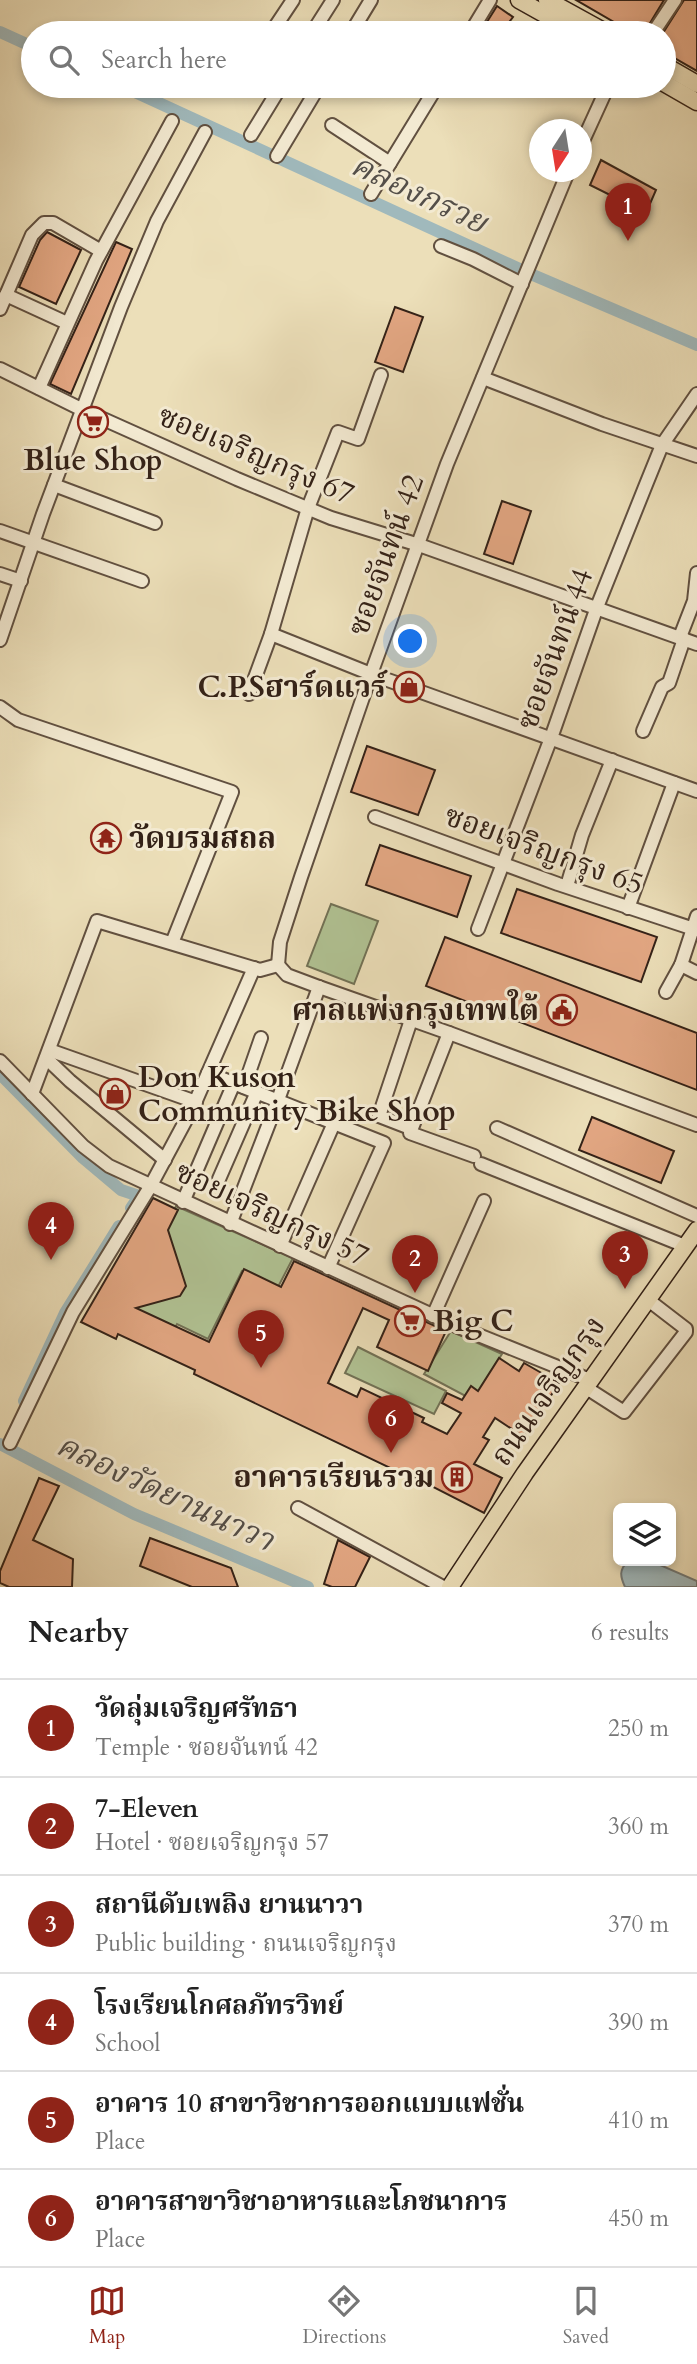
<!DOCTYPE html>
<html lang="en">
<head>
<meta charset="utf-8">
<style>
  :root { --surface:#fff; --page:#f6f6f6; --text:#222; --muted:#767676; --line:#e0e0e0; --accent:#8f2418 }
  body { margin:0; font-family:Cardo,"Noto Serif Thai",serif; background:var(--page); color:var(--text) }
  .controls { position:absolute; right:21px; bottom:21px; display:grid; overflow:hidden; border-radius:10px; box-shadow:0 4px 10px #0003 }
  .controls button { width:63px; height:63px; display:grid; place-items:center; padding:0; border:0; border-bottom:2px solid var(--line); background:var(--surface); color:var(--text); font:35px sans-serif }
  .compass { position:absolute; left:529px; top:119px; width:63px; height:63px; border-radius:50%; background:var(--surface); box-shadow:0 4px 10px #0003; rotate:192deg }
  .you { position:absolute; left:411px; top:642px; width:24px; height:24px; margin:-18px; border:5px solid #fff; border-radius:50%; background:#1a73e8; box-shadow:0 0 0 10px #1a73e833 }
  .badge { display:grid; place-items:center; width:46px; height:46px; border-radius:50%; background:var(--accent); color:#fff; font-size:23px; font-weight:700 }
  .pin { position:absolute; translate:-50% -58px; filter:drop-shadow(0 2px 4px #0008) }
  .pin::after { content:''; position:absolute; top:37px; width:24px; height:21px; background:inherit; clip-path:polygon(0 0,100% 0,50% 100%) }
  .list { margin:0; padding:0; list-style:none }
  h2 { display:flex; justify-content:space-between; align-items:center; height:91px; margin:0; padding:0 28px; font-size:30px }
  h2 small { font-size:23px; font-weight:400; color:var(--muted) }
  .list li { display:grid; grid-template-columns:46px 1fr auto; gap:21px; align-items:center; box-sizing:border-box; height:98px; padding:0 28px; border-top:2px solid var(--line) }
  .list b { display:block; font-size:26px; white-space:nowrap }
  .list p { margin:0; font-size:23px; white-space:nowrap; color:var(--muted) }
  .list em { font-size:23px; font-style:normal; color:var(--muted) }
  .icon { flex:none; width:38px; height:38px; fill:none; stroke:currentColor; stroke-width:2; stroke-linecap:round; stroke-linejoin:round }
  .map { position:relative; flex:none; width:697px; height:1587px; overflow:hidden }
  .search { position:absolute; background:var(--surface); box-shadow:0 4px 10px #0003; left:21px; right:21px; top:21px; height:77px; display:flex; align-items:center; gap:18px; box-sizing:border-box; padding:0 24px; border-radius:38px; color:var(--muted); font-size:26px }
  .sheet { height:679px; background:var(--surface) }
  nav { display:flex; justify-content:space-around; align-items:center; box-sizing:border-box; height:98px; border-top:2px solid var(--line); background:var(--surface); font-size:19px; color:var(--muted) }
  nav a { display:grid; justify-items:center; gap:4px }
  nav .on { color:var(--accent) }
  .map>svg:first-child { display:block }
  .green { fill:#b1c394; stroke:#727256; stroke-width:2 }
  .water { fill:#a0b9bc; stroke:#747c7a; stroke-width:2 }
  .lines { fill:none; stroke-linecap:round; stroke-linejoin:round }
  .canal { stroke:#a0b9bc; stroke-width:12 }
  .building { fill:#e3a783; stroke:#332117; stroke-width:2 }
  .minor-casing { stroke:#615040; stroke-width:16 }
  .major-casing { stroke:#332117; stroke-width:19 }
  .minor { stroke:#f3ead2; stroke-width:12 }
  .major { stroke:#ecdfb9; stroke-width:16 }
  .labels { text-anchor:middle; dominant-baseline:central; stroke-width:6; stroke-linejoin:round; paint-order:stroke }
  .street-label { font-size:30px; fill:#332117; stroke:#f3ead2 }
  .poi-label { font-size:30px; font-weight:bold; fill:#332117; stroke:#f3ead2; text-anchor:end }
  .water-label { font-size:32px; font-style:italic; fill:#544f49; stroke:#f3ead2 }
</style>
</head>
<body>
<div class="map">
<svg width="697" height="1587" viewBox="0 0 697 1587">
  <rect width="100%" height="100%" fill="#ecdfb9"/>
  <filter id="stains"><feTurbulence type="fractalNoise" baseFrequency=".00286" numOctaves="4"/><feColorMatrix values="0 0 0 0 .2 0 0 0 0 .09 0 0 0 0 .02 0 0 0 .5 -.17"/></filter>
  <radialGradient id="worn" r=".72"><stop offset=".6" stop-color="#630" stop-opacity="0"/><stop offset="1" stop-color="#630" stop-opacity=".3"/></radialGradient>
  <g class="green">
    <path d="M331 904 378 921 354 984 307 966Z"/>
    <path d="M176 1206 293 1258 278 1287 242 1271 208 1339 177 1324 174 1330 128 1306Z"/>
    <path d="M451 1331 502 1354 473 1400 424 1374Z"/>
    <path d="M358 1347 446 1391 434 1414 345 1373Z"/>
  </g>
  <path class="water" d="M628 1561H651L697 1581V1587H625C620 1576 619 1570 628 1561Z"/>
  <g class="lines">
    <g class="canal">
      <path d="M0 32 33 47"/>
      <path d="M122 86 526 272 697 345"/>
      <path d="M0 1074 83 1158 121 1190 139 1196 131 1208"/>
      <path d="M24 1401 65 1313 119 1226"/>
      <path d="M0 1444 134 1514 308 1587"/>
    </g>
  </g>
  <g class="building">
    <path d="M576 0H664L644 33H633Z"/>
    <path d="M684 0H697V71L664 52 663 33Z"/>
    <path d="M497 6 513 17 501 33H480Z"/>
    <path d="M601 160 656 190 646 213 590 185Z"/>
    <path d="M47 232 81 250 56 304 19 287 40 240Z"/>
    <path d="M116 242 132 249 71 394 50 384Z"/>
    <path d="M395 307 423 317 403 372 375 362Z"/>
    <path d="M502 501 531 511 513 564 484 554Z"/>
    <path d="M367 746 435 770 418 815 351 792Z"/>
    <path d="M380 845 471 876 457 917 366 885Z"/>
    <path d="M517 889 657 937 641 982 501 933Z"/>
    <path d="M445 937 697 1033V1090L426 986Z"/>
    <path d="M592 1117 674 1151 661 1183 579 1150Z"/>
    <path d="M153 1198 178 1210 168 1230 186 1286 180 1296 136 1308 209 1342 244 1269 281 1287 294 1261 446 1331 428 1371 377 1347 389 1320 363 1308 328 1383 357 1397 361 1388 424 1418 422 1422 447 1434 461 1413 442 1403 447 1393 462 1400 471 1386 478 1391 499 1358 519 1371 524 1363 559 1383 524 1437 495 1418 483 1437 489 1440 474 1464 502 1478 484 1513 412 1476 411 1478 194 1374 195 1370 118 1334 116 1339 81 1322Z"/>
    <path d="M39 1478 59 1486 33 1540 73 1559 72 1587H9L0 1583V1571Z"/>
    <path d="M150 1538 231 1568 238 1587H192L140 1566Z"/>
    <path d="M338 1540 370 1557 355 1587H332L324 1584Z"/>
  </g>
  <g class="lines">
    <g class="minor-casing">
      <g id="minor">
        <path d="M271 33 293 0"/>
        <path d="M312 33 333 0"/>
        <path d="M351 33 371 0"/>
        <path d="M470 33 490 0"/>
        <path d="M653 33 675 0"/>
        <path d="M332 125 390 163"/>
        <path d="M251 135 281 86"/>
        <path d="M582 143 608 86"/>
        <path d="M277 156 319 86"/>
        <path d="M371 194 437 86"/>
        <path d="M441 246 473 259 522 284"/>
        <path d="M6 295 67 323"/>
        <path d="M0 309 32 235 44 223H53L101 251"/>
        <path d="M0 369 83 410 237 479 331 518 419 545 697 644"/>
        <path d="M483 378 602 424 697 456"/>
        <path d="M39 388 96 261 172 121"/>
        <path d="M54 485 155 523"/>
        <path d="M0 531 142 581"/>
        <path d="M0 574 21 581"/>
        <path d="M271 634 371 674 697 791"/>
        <path d="M680 637 694 601 697 573"/>
        <path d="M0 640 43 514 121 307 157 221 205 132"/>
        <path d="M249 694 271 634 308 508 338 432 358 439 381 375"/>
        <path d="M0 707 18 720 232 792 172 943"/>
        <path d="M643 731 662 687 669 683 684 639"/>
        <path d="M375 817 558 884 697 930"/>
        <path d="M567 886 582 835 612 760"/>
        <path d="M628 908 674 783"/>
        <path d="M478 929 551 738 597 607 645 487 662 445 697 394"/>
        <path d="M278 965 280 942 301 877 371 674 447 464 568 172"/>
        <path d="M278 965 287 975 319 987 449 1033 697 1125"/>
        <path d="M681 965 697 973"/>
        <path d="M666 992 681 965 697 916"/>
        <path d="M449 1033 410 1133 474 1156"/>
        <path d="M49 1050 196 1102"/>
        <path d="M46 1058 70 1081 165 1160"/>
        <path d="M0 1061 83 1146 109 1166 456 1326 590 1380"/>
        <path d="M208 1073 384 1143 328 1268"/>
        <path d="M244 1087 261 1038"/>
        <path d="M32 1094 97 921 260 970 278 965"/>
        <path d="M279 1097 319 987"/>
        <path d="M410 1128 379 1116 411 1020"/>
        <path d="M497 1128 697 1216"/>
        <path d="M481 1164 685 1246"/>
        <path d="M219 1179 257 1092"/>
        <path d="M183 1202 234 1083"/>
        <path d="M230 1224 278 1100"/>
        <path d="M280 1246 334 1123"/>
        <path d="M433 1316 484 1201"/>
        <path d="M585 1387 624 1412 686 1332V1329L647 1299"/>
        <path d="M10 1443 73 1312 150 1187 194 1105 254 968"/>
        <path d="M298 1508 443 1587"/>
      </g>
    </g>
    <g class="major-casing">
      <g id="major">
        <path d="M519 0 578 33"/>
        <path d="M547 0 607 33"/>
        <path d="M664 65 697 84"/>
        <path d="M664 83 697 102"/>
        <path d="M450 1587 525 1473 697 1230"/>
      </g>
    </g>
    <use href="#minor" class="minor"/>
    <use href="#major" class="major"/>
  </g>
  <defs>
    <g id="supermarket-ring" transform="scale(1.575)"><circle r="9.5" fill="#f3ead2" stroke="#8f2418" stroke-width="1.5"/><path d="M-6-5.5h2.5l.6 2H6L4.5 2H-2.5L-4.4-4H-6ZM-1.5 3.2a1.3 1.3 0 1 0 .1 0ZM3 3.2a1.3 1.3 0 1 0 .1 0Z" fill="#8f2418"/></g>
    <g id="shop-ring" transform="scale(1.575)"><circle r="9.5" fill="#f3ead2" stroke="#8f2418" stroke-width="1.5"/><path d="M-5-2.5h2.3a2.7 3.5 0 0 1 5.4 0H5L5.5 6h-11ZM-1.5-2.5h3a1.5 2.3 0 0 0-3 0Z" fill="#8f2418"/></g>
    <g id="temple-ring" transform="scale(1.575)"><circle r="9.5" fill="#f3ead2" stroke="#8f2418" stroke-width="1.5"/><path d="M0-6L5-2H3V0L6.5 2.5H4V6H1.5V3h-3V6H-4V2.5H-6.5L-3 0V-2H-5Z" fill="#8f2418"/></g>
    <g id="civic-ring" transform="scale(1.575)"><circle r="9.5" fill="#f3ead2" stroke="#8f2418" stroke-width="1.5"/><path d="M-.6-6.5H3V-4.5H.6V-3L4-1V1h2V6H-6V1h2V-1L-.6-3ZM-1.2 2.5V6h2.4V2.5Z" fill="#8f2418"/></g>
    <g id="building-ring" transform="scale(1.575)"><circle r="9.5" fill="#f3ead2" stroke="#8f2418" stroke-width="1.5"/><path d="M-4-6H4V6H1V3H-1V6H-4ZM-2.5-4.3h1.7v1.8h-1.7ZM.8-4.3h1.7v1.8H.8ZM-2.5-1h1.7V.8h-1.7ZM.8-1h1.7V.8H.8Z" fill="#8f2418"/></g>
  </defs>
  <g fill-rule="evenodd">
    <use href="#supermarket-ring" x="93" y="422"/>
    <use href="#shop-ring" x="409" y="687"/>
    <use href="#temple-ring" x="106" y="838"/>
    <use href="#civic-ring" x="562" y="1010"/>
    <use href="#shop-ring" x="115" y="1094"/>
    <use href="#supermarket-ring" x="410" y="1321"/>
    <use href="#building-ring" x="457" y="1477"/>
  </g>
  <g class="labels">
    <g class="street-label">
      <text transform="translate(256 455) rotate(23)">ซอยเจริญกรุง 67</text>
      <text transform="translate(386 555) rotate(-70)">ซอยจันทน์ 42</text>
      <text transform="translate(555 649) rotate(-70)">ซอยจันทน์ 44</text>
      <text transform="translate(544 850) rotate(20)">ซอยเจริญกรุง 65</text>
      <text transform="translate(272 1214) rotate(25)">ซอยเจริญกรุง 57</text>
      <text transform="translate(548 1391) rotate(-55)">ถนนเจริญกรุง</text>
    </g>
    <g class="poi-label">
      <text x="93" y="460" text-anchor="middle">Blue Shop</text>
      <text x="386" y="687">C.P.Sฮาร์ดแวร์</text>
      <text x="129" y="838" text-anchor="start">วัดบรมสถล</text>
      <text x="539" y="1010">ศาลแพ่งกรุงเทพใต้</text>
      <text x="138" y="1077" text-anchor="start">Don Kuson<tspan x="138" dy="34">Community Bike Shop</tspan></text>
      <text x="433" y="1321" text-anchor="start">Big C</text>
      <text x="434" y="1477">อาคารเรียนรวม</text>
    </g>
    <g class="water-label">
      <text transform="translate(419 194) rotate(25)">คลองกรวย</text>
      <text transform="translate(165 1493) rotate(25)">คลองวัดยานนาวา</text>
    </g>
  </g>
  <rect width="100%" height="100%" filter="url(#stains)"/>
  <rect width="100%" height="100%" fill="url(#worn)"/>
</svg>
<div class="controls">
<button><svg class="icon" aria-label="layers" viewBox="0 0 24 24"><path d="M12 4l9 5-9 5-9-5zM3 14l9 5 9-5"/></svg></button>
</div>
<svg class="compass" viewBox="-18 -18 36 36"><path d="M0-13l5 13h-10z" fill="#e53935"/><path d="M0 13l5-13h-10z" fill="#767676"/></svg>
<div class="you"></div>
<div class="pin badge" style="left:628px;top:241px">1</div>
<div class="pin badge" style="left:415px;top:1293px">2</div>
<div class="pin badge" style="left:625px;top:1289px">3</div>
<div class="pin badge" style="left:51px;top:1260px">4</div>
<div class="pin badge" style="left:261px;top:1368px">5</div>
<div class="pin badge" style="left:391px;top:1453px">6</div>
<div class="search"><svg class="icon" aria-label="search" viewBox="0 0 24 24"><circle cx="10" cy="10" r="6"/><path d="M15 15l6 6"/></svg>Search here</div>
</div>
<section class="sheet">
<h2>Nearby<small>6 results</small></h2>
<ul class="list">
<li><span class="badge">1</span><div><b>วัดลุ่มเจริญศรัทธา</b><p>Temple · ซอยจันทน์ 42</p></div><em>250 m</em></li>
<li><span class="badge">2</span><div><b>7-Eleven</b><p>Hotel · ซอยเจริญกรุง 57</p></div><em>360 m</em></li>
<li><span class="badge">3</span><div><b>สถานีดับเพลิง ยานนาวา</b><p>Public building · ถนนเจริญกรุง</p></div><em>370 m</em></li>
<li><span class="badge">4</span><div><b>โรงเรียนโกศลภัทรวิทย์</b><p>School</p></div><em>390 m</em></li>
<li><span class="badge">5</span><div><b>อาคาร 10 สาขาวิชาการออกแบบแฟชั่น</b><p>Place</p></div><em>410 m</em></li>
<li><span class="badge">6</span><div><b>อาคารสาขาวิชาอาหารและโภชนาการ</b><p>Place</p></div><em>450 m</em></li>
</ul>
</section>
<nav>
<a class="on"><svg class="icon" aria-label="map" viewBox="0 0 24 24"><path d="M3 6l6-2 6 2 6-2v14l-6 2-6-2-6 2zM9 4v14M15 6v14"/></svg>Map</a>
<a><svg class="icon" aria-label="directions" viewBox="0 0 24 24"><path d="M12 3l9 9-9 9-9-9zM9 14v-3h6M13 9l2 2-2 2"/></svg>Directions</a>
<a><svg class="icon" aria-label="saved" viewBox="0 0 24 24"><path d="M7 4h10v16l-5-4-5 4z"/></svg>Saved</a>
</nav>
</body>
</html>
